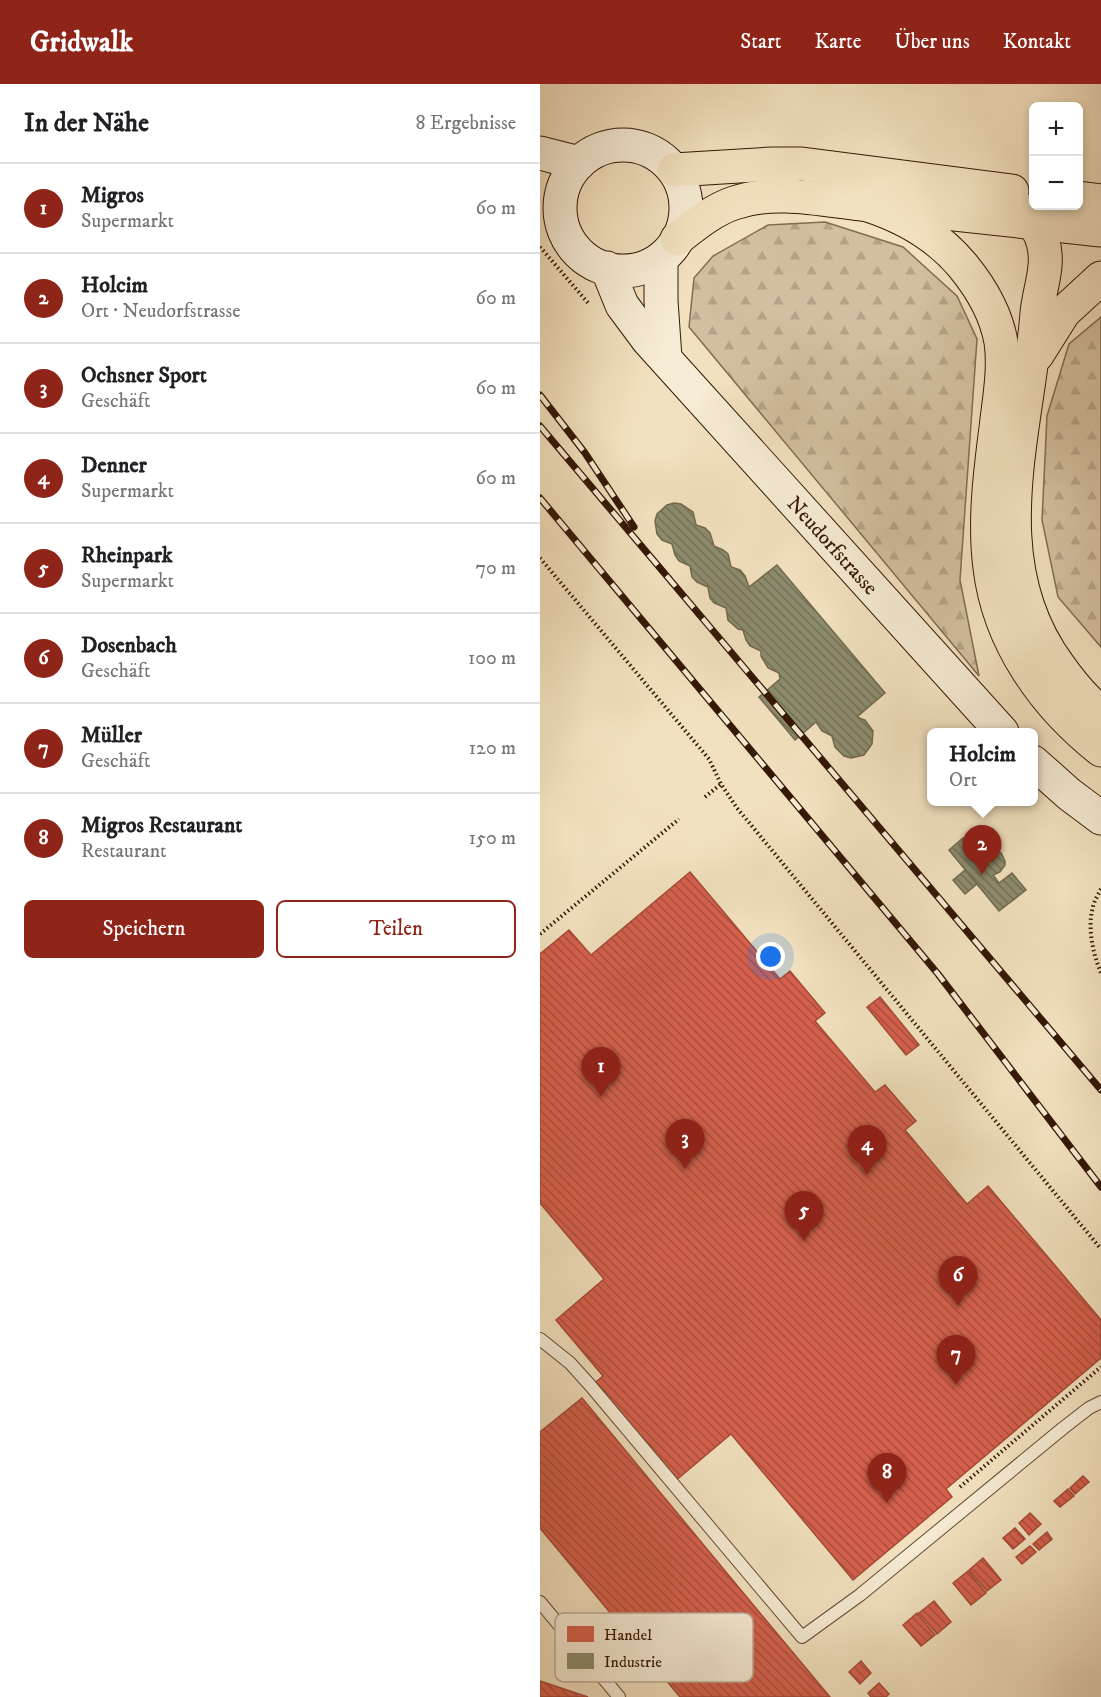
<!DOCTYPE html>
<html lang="de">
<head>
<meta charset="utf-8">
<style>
  :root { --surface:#fff; --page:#f2f2f2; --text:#202124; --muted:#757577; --line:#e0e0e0; --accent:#8f2418 }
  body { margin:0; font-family:"IM FELL DW Pica",serif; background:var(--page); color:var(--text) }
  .controls { position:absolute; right:18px; top:18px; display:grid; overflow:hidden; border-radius:9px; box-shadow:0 3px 9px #0003 }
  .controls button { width:54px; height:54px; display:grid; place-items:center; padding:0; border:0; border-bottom:2px solid var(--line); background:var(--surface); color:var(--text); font:30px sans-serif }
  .you { position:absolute; left:231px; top:873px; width:21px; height:21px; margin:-15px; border:4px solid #fff; border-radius:50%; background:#1a73e8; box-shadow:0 0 0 9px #1a73e833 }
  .badge { display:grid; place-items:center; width:39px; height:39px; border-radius:50%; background:var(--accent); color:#fff; font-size:20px; font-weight:700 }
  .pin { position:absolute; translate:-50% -50px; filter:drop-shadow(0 2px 3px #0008) }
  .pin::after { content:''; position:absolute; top:32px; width:21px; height:18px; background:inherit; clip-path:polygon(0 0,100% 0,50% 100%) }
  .popup { position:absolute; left:387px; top:644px; width:111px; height:78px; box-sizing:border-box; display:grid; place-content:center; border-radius:9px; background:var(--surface); filter:drop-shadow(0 2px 4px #0005); font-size:20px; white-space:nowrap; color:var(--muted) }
  .popup b { font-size:22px; color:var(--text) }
  .popup::after { content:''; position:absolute; left:50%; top:100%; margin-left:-12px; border:12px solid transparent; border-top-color:var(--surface) }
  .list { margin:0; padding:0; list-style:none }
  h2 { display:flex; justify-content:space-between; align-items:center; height:78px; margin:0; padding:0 24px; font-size:26px }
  h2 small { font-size:20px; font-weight:400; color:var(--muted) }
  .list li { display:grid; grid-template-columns:39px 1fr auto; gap:18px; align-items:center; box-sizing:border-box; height:90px; padding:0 24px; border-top:2px solid var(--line) }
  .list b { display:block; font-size:22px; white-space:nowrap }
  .list p { margin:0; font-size:20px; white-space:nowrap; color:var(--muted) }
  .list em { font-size:20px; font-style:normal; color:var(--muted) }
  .actions { display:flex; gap:12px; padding:18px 24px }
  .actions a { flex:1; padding:14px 0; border:2px solid var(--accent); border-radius:9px; text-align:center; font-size:21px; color:var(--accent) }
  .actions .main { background:var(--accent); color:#fff }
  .map { position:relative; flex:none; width:561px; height:1613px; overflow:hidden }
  header { display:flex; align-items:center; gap:36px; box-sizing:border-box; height:84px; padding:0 30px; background:var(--accent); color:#fff }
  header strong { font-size:28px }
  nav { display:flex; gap:33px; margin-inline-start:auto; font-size:21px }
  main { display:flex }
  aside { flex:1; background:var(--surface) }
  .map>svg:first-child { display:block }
  .forest { fill:url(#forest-firs); stroke:#836b52; stroke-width:1.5 }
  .shops { fill:url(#shops-back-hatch); stroke:#a54a37; stroke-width:1.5 }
  .industry { fill:url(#industry-back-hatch); stroke:#72694e; stroke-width:1.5 }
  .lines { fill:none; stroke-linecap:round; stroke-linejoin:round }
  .service-casing { stroke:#644a34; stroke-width:14 }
  .secondary-casing { stroke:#341705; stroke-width:35 }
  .motorway-casing { stroke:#341705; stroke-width:35 }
  .path { stroke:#341705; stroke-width:4; stroke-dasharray:1.5 3; stroke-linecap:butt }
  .service { stroke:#f7ecd5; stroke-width:12 }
  .secondary { stroke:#f7ecd5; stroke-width:33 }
  .motorway { stroke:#f2e1bf; stroke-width:33 }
  .rail-casing { stroke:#341705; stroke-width:7 }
  .rail { stroke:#f7ecd5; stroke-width:4.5; stroke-dasharray:14; stroke-linecap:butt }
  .labels { text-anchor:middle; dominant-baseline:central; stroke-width:6; stroke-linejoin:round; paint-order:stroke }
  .street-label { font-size:21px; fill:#341705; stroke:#f7ecd5 }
  .key { fill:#f7ecd5; stroke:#bcac97; stroke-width:1.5 }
  .key-label { font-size:16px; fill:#341705 }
</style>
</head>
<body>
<header>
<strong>Gridwalk</strong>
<nav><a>Start</a><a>Karte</a><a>Über uns</a><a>Kontakt</a></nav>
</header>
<main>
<aside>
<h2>In der Nähe<small>8 Ergebnisse</small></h2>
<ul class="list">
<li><span class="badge">1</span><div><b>Migros</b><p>Supermarkt</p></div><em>60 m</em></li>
<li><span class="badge">2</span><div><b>Holcim</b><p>Ort · Neudorfstrasse</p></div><em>60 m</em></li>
<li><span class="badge">3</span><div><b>Ochsner Sport</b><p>Geschäft</p></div><em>60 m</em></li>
<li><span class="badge">4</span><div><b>Denner</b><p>Supermarkt</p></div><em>60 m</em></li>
<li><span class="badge">5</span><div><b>Rheinpark</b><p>Supermarkt</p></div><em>70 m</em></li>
<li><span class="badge">6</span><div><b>Dosenbach</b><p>Geschäft</p></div><em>100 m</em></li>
<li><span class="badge">7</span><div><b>Müller</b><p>Geschäft</p></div><em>120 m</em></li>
<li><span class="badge">8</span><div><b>Migros Restaurant</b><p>Restaurant</p></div><em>150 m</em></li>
</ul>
<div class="actions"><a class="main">Speichern</a><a>Teilen</a></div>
</aside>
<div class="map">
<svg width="561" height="1613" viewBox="0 0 561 1613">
  <defs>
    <pattern id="forest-firs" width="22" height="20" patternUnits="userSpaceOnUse" patternTransform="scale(1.5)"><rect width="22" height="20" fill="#d2bf9f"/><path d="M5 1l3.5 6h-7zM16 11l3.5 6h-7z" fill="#b5a387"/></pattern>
    <pattern id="shops-back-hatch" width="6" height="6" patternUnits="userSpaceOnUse" patternTransform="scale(1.5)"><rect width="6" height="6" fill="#d6604d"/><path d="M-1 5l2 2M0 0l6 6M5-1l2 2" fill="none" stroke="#ae4e3e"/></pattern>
    <pattern id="industry-back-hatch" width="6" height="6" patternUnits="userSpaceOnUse" patternTransform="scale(1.5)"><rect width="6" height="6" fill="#8c8c6e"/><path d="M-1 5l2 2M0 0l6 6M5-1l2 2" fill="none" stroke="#737158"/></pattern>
  </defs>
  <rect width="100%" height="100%" fill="#f2e1bf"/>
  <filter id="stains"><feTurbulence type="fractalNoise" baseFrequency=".00333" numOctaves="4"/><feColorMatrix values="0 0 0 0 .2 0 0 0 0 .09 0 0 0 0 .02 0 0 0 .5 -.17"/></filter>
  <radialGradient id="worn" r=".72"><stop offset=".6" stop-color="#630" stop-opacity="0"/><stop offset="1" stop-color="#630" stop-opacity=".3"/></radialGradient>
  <g class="forest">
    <path d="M285 138 363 163 417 212 437 255 420 496 439 592 149 243 154 194 173 172 228 141Z"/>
    <path d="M561 233V563L518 513 502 436 507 332 529 260Z"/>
  </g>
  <g class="shops">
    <path d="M150 788 240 895 250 887 285 929 275 937 335 1008 345 1001 376 1037 365 1046 427 1120 448 1102 561 1236V1274L406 1405 412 1413 313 1496 191 1350 134 1398 52 1301 63 1292 16 1236 64 1195 0 1119V870L29 846 51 871Z"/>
    <path d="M340 913 379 961 366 971 327 923Z"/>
    <path d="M42 1314 205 1511 290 1613H140L0 1444V1348Z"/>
    <path d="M543 1392 549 1398 535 1410 530 1404Z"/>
    <path d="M528 1405 534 1412 520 1423 514 1417Z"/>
    <path d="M490 1429 501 1440 489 1451 479 1439Z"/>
    <path d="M475 1444 485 1455 473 1465 463 1454Z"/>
    <path d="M507 1448 512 1455 499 1466 493 1460Z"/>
    <path d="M490 1462 496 1468 482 1480 476 1473Z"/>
    <path d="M443 1474 461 1496 447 1507 429 1486Z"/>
    <path d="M428 1487 446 1509 431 1521 413 1499Z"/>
    <path d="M394 1517 411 1538 397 1550 379 1529Z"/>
    <path d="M377 1529 395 1551 381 1562 363 1541Z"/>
    <path d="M321 1577 331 1589 320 1600 309 1588Z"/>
    <path d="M0 1597 48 1613H0Z"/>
    <path d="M339 1599 349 1610 346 1613H331L328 1609Z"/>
  </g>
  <g class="industry">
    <path d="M134 419 141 420 153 428 156 441 165 444 170 449 174 462 183 466 188 470 191 483 200 486 205 492 209 503 237 481 345 609 317 633 325 636 333 647 332 660 324 671 311 674 304 672 295 663 292 652 282 647 276 638 255 656 219 613 240 595 239 589 228 584 221 572V567L210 562 206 556 203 546 198 545 188 536 186 524 174 519 170 514 168 503 157 498 152 493 150 482 139 477 135 471 132 460 122 456 117 450 115 437 117 430 127 421Z"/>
    <path d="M423 754 438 773 442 767 450 764 461 769 465 777V781L460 788 453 791 459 799 472 789 486 806 459 827 409 766Z"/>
    <path d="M425 786 437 800 425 810 413 796Z"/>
  </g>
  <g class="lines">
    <g class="service-casing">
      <g id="service">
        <path d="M0 1255 30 1279 49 1300 262 1553 320 1511 522 1345 549 1324 561 1318"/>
        <path d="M0 1518 79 1613"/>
      </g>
    </g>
    <g class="secondary-casing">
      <g id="secondary">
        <circle cx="83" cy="124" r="63"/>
        <path d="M0 69 39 79"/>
        <path d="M121 176V217L125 274"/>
        <path d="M67 184 82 221 108 256 462 648"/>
        <path d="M493 678 529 710 561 734"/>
      </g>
    </g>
    <g class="motorway-casing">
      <g id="motorway">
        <path d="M134 86 232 80H262L472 107"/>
        <path d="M450 105C471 116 496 133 503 158 510 182 499 206 497 229 488 348 440 475 519 582 531 599 544 615 561 629"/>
        <path d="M538 114 561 117"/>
        <path d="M328 121C365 133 398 152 423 182 441 204 456 229 461 258 465 286 459 316 456 344 450 390 444 438 450 484 459 558 504 621 561 666"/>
        <path d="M137 155C155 141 173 126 194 119 238 104 286 117 330 121 407 129 484 137 561 146"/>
        <path d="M497 271 524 228 561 194"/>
      </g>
    </g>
    <g class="path">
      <path d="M0 163 49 220"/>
      <path d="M0 474 169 675 181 700 197 724 561 1165"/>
      <path d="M165 713 181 700"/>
      <path d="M561 805C558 811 554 817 553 823 547 843 553 870 561 889"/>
      <path d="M0 850 139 735"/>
      <path d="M420 1403 561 1283"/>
    </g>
    <use href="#service" class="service"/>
    <use href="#secondary" class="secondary"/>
    <use href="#motorway" class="motorway"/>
    <g class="rail-casing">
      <g id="rail">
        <path d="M0 311 45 369 94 443"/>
        <path d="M0 342 561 1006"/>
        <path d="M0 414 398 890 561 1103"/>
      </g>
    </g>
    <use href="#rail" class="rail"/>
  </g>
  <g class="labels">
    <g class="street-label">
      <text transform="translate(292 462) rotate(48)">Neudorfstrasse</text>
    </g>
  </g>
  <rect x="15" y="1529" width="198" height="69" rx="9" class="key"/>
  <rect x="27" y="1542" width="27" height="16" fill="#d6604d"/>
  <rect x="27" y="1569" width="27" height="16" fill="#8c8c6e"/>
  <g class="key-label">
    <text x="64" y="1556">Handel</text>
    <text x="64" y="1583">Industrie</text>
  </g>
  <rect width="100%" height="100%" filter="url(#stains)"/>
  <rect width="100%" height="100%" fill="url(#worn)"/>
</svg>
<div class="controls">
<button>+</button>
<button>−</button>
</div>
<div class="you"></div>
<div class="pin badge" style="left:61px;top:1013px">1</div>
<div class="pin badge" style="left:442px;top:791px">2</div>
<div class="popup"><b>Holcim</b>Ort</div>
<div class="pin badge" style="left:145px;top:1085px">3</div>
<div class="pin badge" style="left:327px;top:1091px">4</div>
<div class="pin badge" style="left:264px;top:1157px">5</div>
<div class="pin badge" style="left:418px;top:1222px">6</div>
<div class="pin badge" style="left:416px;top:1301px">7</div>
<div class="pin badge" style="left:347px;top:1419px">8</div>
</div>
</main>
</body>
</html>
